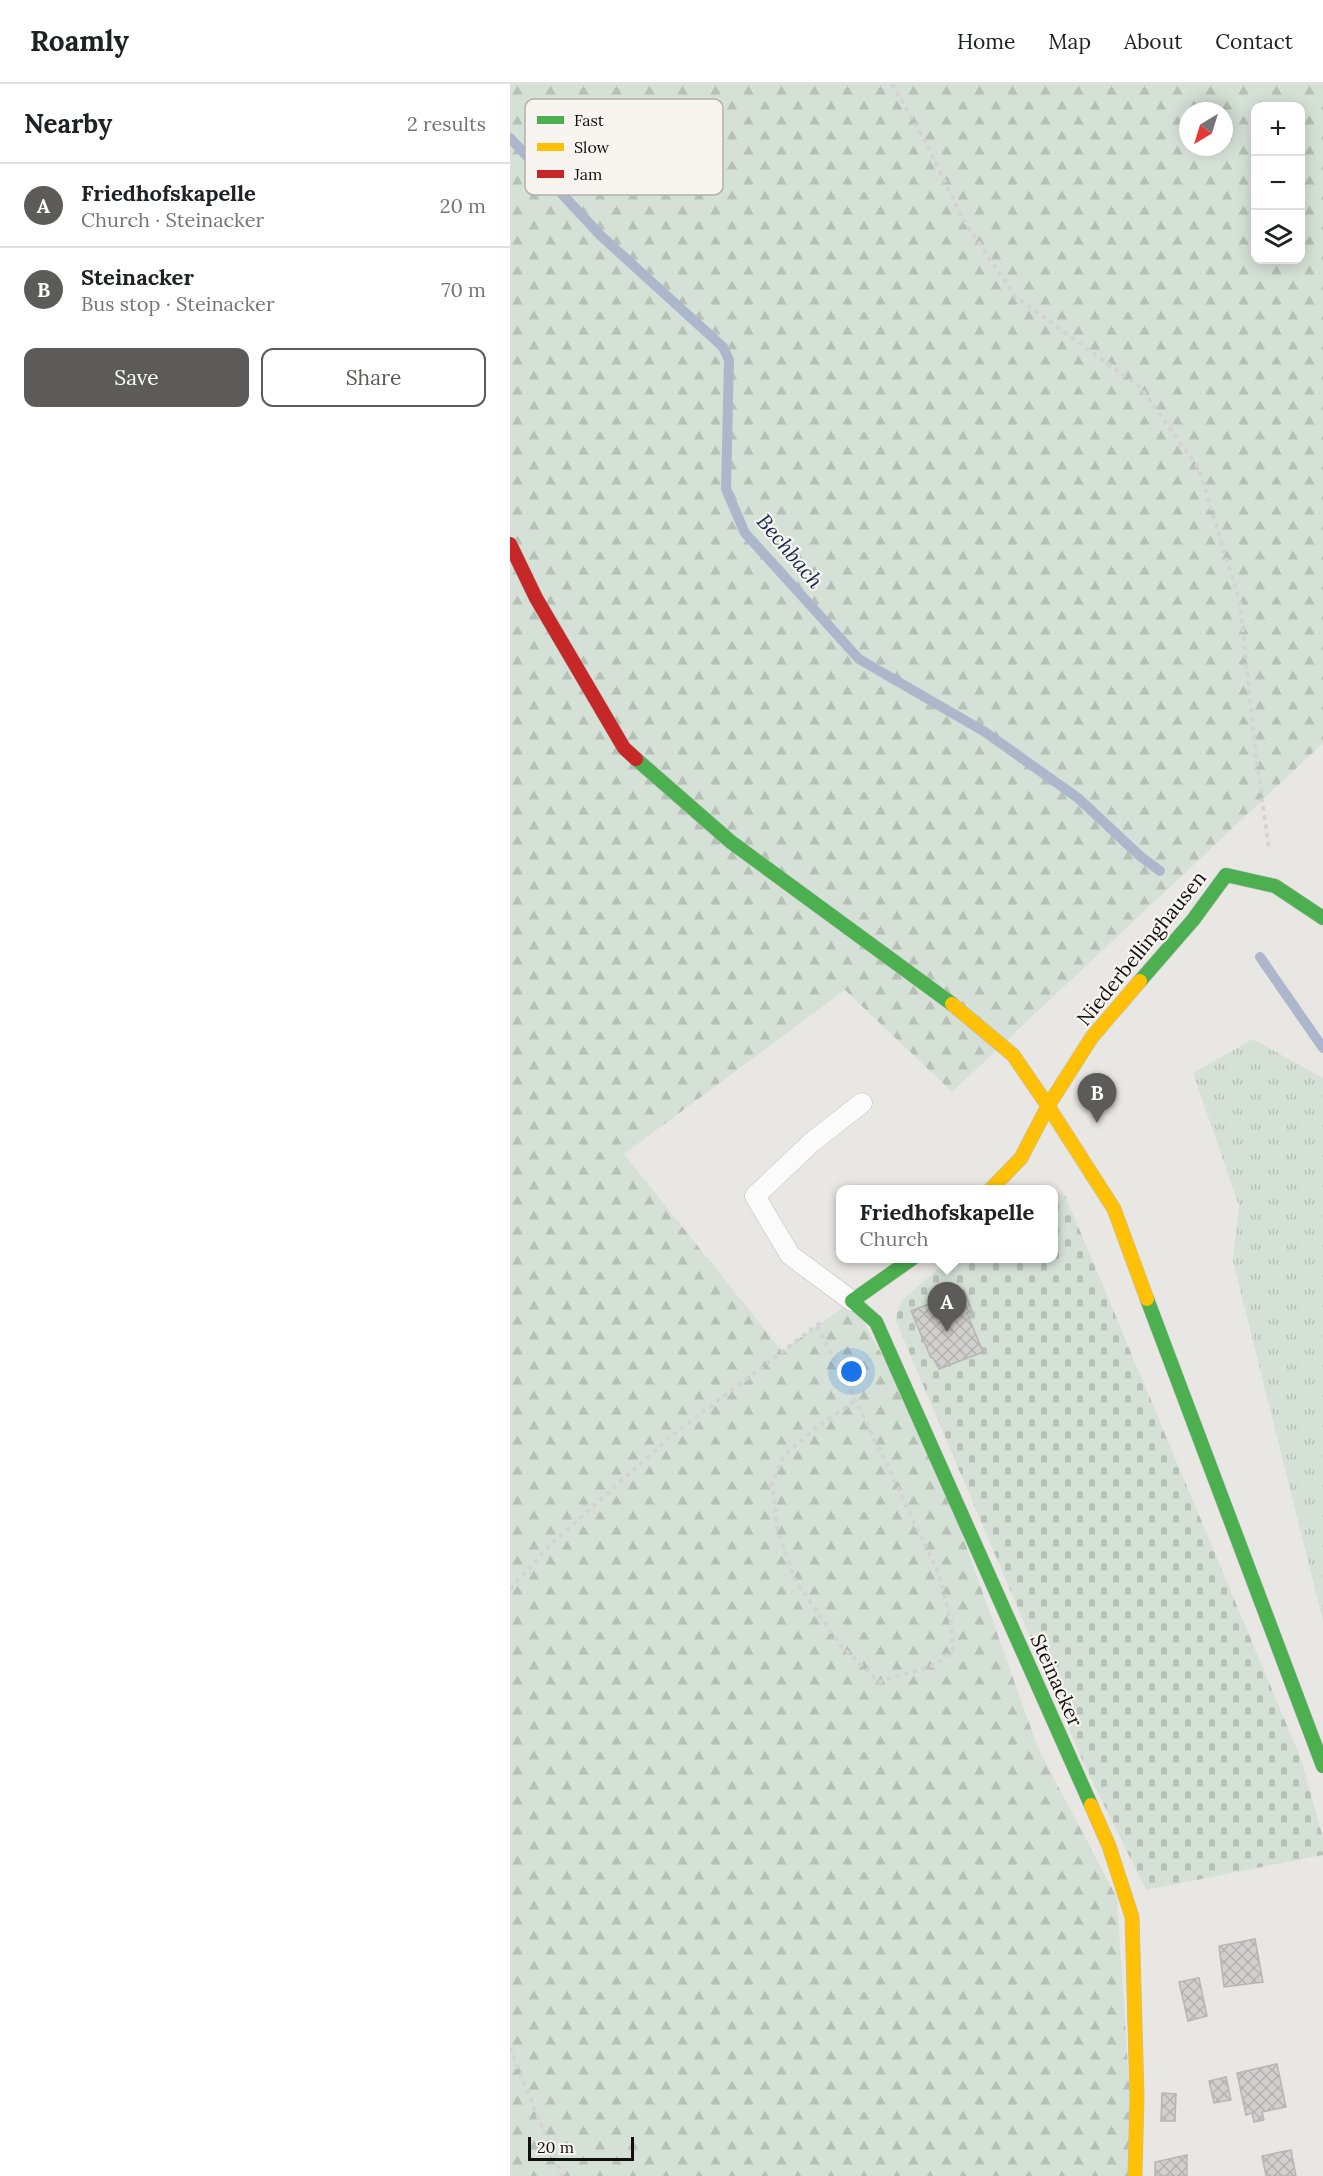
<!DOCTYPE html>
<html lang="en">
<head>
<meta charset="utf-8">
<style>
  :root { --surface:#fff; --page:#f2f2f2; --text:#202124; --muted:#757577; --line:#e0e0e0; --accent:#5d5b5a }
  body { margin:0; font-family:Lora,serif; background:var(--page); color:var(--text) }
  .controls { position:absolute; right:18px; top:18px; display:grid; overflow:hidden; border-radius:12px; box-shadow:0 3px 15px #0003 }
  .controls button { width:54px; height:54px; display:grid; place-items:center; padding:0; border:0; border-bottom:2px solid var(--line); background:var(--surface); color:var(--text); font:30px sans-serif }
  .compass { position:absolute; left:669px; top:18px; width:54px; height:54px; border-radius:50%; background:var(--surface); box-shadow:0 3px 15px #0003; rotate:218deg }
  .scale { position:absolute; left:18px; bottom:15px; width:106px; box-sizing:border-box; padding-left:6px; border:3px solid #11100f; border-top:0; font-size:16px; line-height:21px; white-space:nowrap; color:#11100f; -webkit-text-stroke:4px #f8f5f0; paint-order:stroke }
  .you { position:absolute; left:342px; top:1288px; width:21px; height:21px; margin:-15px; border:4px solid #fff; border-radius:50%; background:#1a73e8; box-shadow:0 0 0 9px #1a73e833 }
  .badge { display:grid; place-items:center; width:39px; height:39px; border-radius:50%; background:var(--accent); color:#fff; font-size:20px; font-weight:700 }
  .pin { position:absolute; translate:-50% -50px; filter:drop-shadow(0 2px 3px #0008) }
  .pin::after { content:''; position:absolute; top:32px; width:21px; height:18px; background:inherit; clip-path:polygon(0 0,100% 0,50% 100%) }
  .popup { position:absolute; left:326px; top:1101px; width:222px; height:78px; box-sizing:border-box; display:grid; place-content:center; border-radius:12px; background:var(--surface); filter:drop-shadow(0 2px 4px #0005); font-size:20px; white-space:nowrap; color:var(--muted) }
  .popup b { font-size:22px; color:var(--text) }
  .popup::after { content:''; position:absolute; left:50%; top:100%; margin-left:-12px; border:12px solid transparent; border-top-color:var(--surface) }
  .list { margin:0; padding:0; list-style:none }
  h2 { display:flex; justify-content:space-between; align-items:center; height:78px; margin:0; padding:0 24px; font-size:26px }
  h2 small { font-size:20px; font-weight:400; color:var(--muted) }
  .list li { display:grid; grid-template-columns:39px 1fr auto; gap:18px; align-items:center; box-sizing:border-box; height:84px; padding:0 24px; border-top:2px solid var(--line) }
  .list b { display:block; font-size:22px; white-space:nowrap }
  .list p { margin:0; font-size:20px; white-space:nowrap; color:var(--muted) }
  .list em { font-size:20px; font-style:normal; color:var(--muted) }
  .actions { display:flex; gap:12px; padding:18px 24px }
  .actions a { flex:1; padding:14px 0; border:2px solid var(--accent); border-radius:12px; text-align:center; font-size:21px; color:var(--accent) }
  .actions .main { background:var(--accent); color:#fff }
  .icon { flex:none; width:33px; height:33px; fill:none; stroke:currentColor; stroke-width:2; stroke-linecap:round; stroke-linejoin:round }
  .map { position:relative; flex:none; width:813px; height:2092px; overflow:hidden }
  header { display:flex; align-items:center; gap:36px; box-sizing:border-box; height:84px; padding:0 30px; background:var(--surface); border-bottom:2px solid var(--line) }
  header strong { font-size:28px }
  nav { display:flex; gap:33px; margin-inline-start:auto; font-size:21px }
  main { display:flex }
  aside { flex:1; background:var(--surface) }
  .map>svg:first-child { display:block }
  .grass { fill:url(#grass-tufts) }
  .forest { fill:url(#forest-firs); fill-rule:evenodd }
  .cemetery { fill:url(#cemetery-stones) }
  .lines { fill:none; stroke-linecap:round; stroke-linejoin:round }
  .stream { stroke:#adb7cc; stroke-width:10 }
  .building { fill:url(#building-cross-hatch); stroke:#b7b6b4; stroke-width:1.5 }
  .lane-casing { stroke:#bdbcba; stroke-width:21 }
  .fast-casing { stroke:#bdbcba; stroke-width:15 }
  .slow-casing { stroke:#bdbcba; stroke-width:15 }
  .jam-casing { stroke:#bdbcba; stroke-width:15 }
  .path { stroke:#d4d3d3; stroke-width:4; stroke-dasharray:4.5 4.5; stroke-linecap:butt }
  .lane { stroke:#fcfbfb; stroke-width:20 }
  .fast { stroke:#4caf50; stroke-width:14 }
  .slow { stroke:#ffc107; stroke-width:14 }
  .jam { stroke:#c62828; stroke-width:14 }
  .labels { text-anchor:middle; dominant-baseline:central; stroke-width:4.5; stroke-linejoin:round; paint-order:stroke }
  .street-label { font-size:20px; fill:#11100f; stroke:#f8f5f0 }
  .water-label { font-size:21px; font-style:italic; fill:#142850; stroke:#f8f5f0 }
  .key { fill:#f8f5f0; stroke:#b3b0ac; stroke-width:1.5 }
  .key-label { font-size:16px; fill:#11100f }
</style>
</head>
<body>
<header>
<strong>Roamly</strong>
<nav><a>Home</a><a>Map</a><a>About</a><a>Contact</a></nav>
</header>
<main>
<aside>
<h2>Nearby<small>2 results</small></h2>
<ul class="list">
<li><span class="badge">A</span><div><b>Friedhofskapelle</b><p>Church · Steinacker</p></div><em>20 m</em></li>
<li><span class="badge">B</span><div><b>Steinacker</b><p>Bus stop · Steinacker</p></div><em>70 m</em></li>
</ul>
<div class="actions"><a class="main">Save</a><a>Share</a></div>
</aside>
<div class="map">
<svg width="813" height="2092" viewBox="0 0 813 2092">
  <defs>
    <pattern id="grass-tufts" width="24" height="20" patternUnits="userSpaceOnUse" patternTransform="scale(1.5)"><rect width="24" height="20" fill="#d5e1d7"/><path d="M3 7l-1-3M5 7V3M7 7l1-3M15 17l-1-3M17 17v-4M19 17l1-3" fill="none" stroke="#b6c0b7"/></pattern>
    <pattern id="forest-firs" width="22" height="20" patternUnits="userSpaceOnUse" patternTransform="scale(1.5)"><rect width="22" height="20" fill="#d5e1d7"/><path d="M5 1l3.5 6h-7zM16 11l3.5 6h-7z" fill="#b6c0b7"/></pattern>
    <pattern id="cemetery-stones" width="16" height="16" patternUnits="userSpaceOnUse" patternTransform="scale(1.5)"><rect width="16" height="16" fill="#d5e1d7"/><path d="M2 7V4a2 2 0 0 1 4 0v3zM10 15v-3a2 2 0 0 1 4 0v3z" fill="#b6c0b7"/></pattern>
    <pattern id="building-cross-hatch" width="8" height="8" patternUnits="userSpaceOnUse" patternTransform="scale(1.5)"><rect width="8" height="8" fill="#d1d0ce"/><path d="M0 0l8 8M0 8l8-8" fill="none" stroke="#b2b2b0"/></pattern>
  </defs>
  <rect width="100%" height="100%" fill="#e9e7e4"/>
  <path class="grass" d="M743 955 813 994V1537L723 1177 729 1122 683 989Z"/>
  <path class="forest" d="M0 0H813V659L442 1008 335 906 114 1070 272 1267 342 1217 417 1352 528 1664 607 1814 625 2092H0ZM746 22H790V176H746ZM678 27H714V63H678Z"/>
  <path class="cemetery" d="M544 1107 555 1111 791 1675 813 1754V1771L636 1806 574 1680 385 1235 392 1216 440 1175 544 1174Z"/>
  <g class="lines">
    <g class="stream">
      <path d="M0 54 90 151 213 263 219 276 216 405 235 449 349 575 475 648 568 714 630 772 650 787"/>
      <path d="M750 873 813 964"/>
    </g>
  </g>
  <g class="building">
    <path d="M454 1206 462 1227 457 1229 473 1268 429 1285 423 1274H421L401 1227Z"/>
    <path d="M745 1855 753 1898 714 1903 709 1862Z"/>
    <path d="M689 1894 697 1932 678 1937 669 1898Z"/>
    <path d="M767 1980 776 2023 752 2028 754 2036 744 2038 742 2029 736 2031 727 1989Z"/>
    <path d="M716 1993 721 2016 704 2019 699 1997Z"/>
    <path d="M652 2009 666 2010 665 2037H651Z"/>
    <path d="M781 2066 786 2092H756L752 2072Z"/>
    <path d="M677 2071V2092H645V2078Z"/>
  </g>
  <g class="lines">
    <g class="lane-casing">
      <path id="lane" d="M342 1217 280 1171 245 1112 302 1058 352 1019"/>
    </g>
    <g class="fast-casing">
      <g id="fast">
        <path d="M126 675 221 758 442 920"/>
        <path d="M630 897 683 836 716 791 765 802 813 834"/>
        <path d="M403 1174 342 1217 366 1238 581 1721"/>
        <path d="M637 1215 813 1682"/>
      </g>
    </g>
    <g class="slow-casing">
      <g id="slow">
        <path d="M442 920 503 971 538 1022 604 1125 637 1215"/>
        <path d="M480 1106 511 1074 538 1022 582 953 630 897"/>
        <path d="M581 1721 599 1762 622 1833 627 2013 625 2092"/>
      </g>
    </g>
    <g class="jam-casing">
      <path id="jam" d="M0 460 26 514 114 664 126 675"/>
    </g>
    <g class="path">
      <path d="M382 0 415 57 454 137 506 213 630 303 689 385 730 519 746 672 759 766"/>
      <path d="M307 1242 350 1325 429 1490 441 1538 443 1566 425 1581 369 1598 331 1562 285 1496 267 1444 262 1400 274 1371 308 1342 345 1317"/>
      <path d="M0 1505 40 1461 160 1353 314 1236"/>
      <path d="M0 1964 52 2092"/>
    </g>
    <use href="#lane" class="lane"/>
    <use href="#fast" class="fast"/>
    <use href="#slow" class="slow"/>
    <use href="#jam" class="jam"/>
  </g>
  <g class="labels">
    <g class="street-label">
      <text transform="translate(631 864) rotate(-51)">Niederbellinghausen</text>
      <text transform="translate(547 1596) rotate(66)">Steinacker</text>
    </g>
    <g class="water-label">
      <text transform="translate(280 467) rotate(50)">Bechbach</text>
    </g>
  </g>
  <rect x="15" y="15" width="198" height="96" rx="9" class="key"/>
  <rect x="27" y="32" width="27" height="8" fill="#4caf50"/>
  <rect x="27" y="59" width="27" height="8" fill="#ffc107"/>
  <rect x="27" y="86" width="27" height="8" fill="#c62828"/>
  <g class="key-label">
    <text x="64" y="42">Fast</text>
    <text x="64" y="69">Slow</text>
    <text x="64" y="96">Jam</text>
  </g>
</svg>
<div class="controls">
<button>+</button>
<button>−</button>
<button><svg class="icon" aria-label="layers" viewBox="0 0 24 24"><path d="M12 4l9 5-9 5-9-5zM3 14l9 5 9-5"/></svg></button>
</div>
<svg class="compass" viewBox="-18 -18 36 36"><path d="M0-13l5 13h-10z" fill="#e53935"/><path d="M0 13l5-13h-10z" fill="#757577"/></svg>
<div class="scale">20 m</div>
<div class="you"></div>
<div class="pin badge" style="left:437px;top:1248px">A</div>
<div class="popup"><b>Friedhofskapelle</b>Church</div>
<div class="pin badge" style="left:587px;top:1039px">B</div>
</div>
</main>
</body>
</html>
